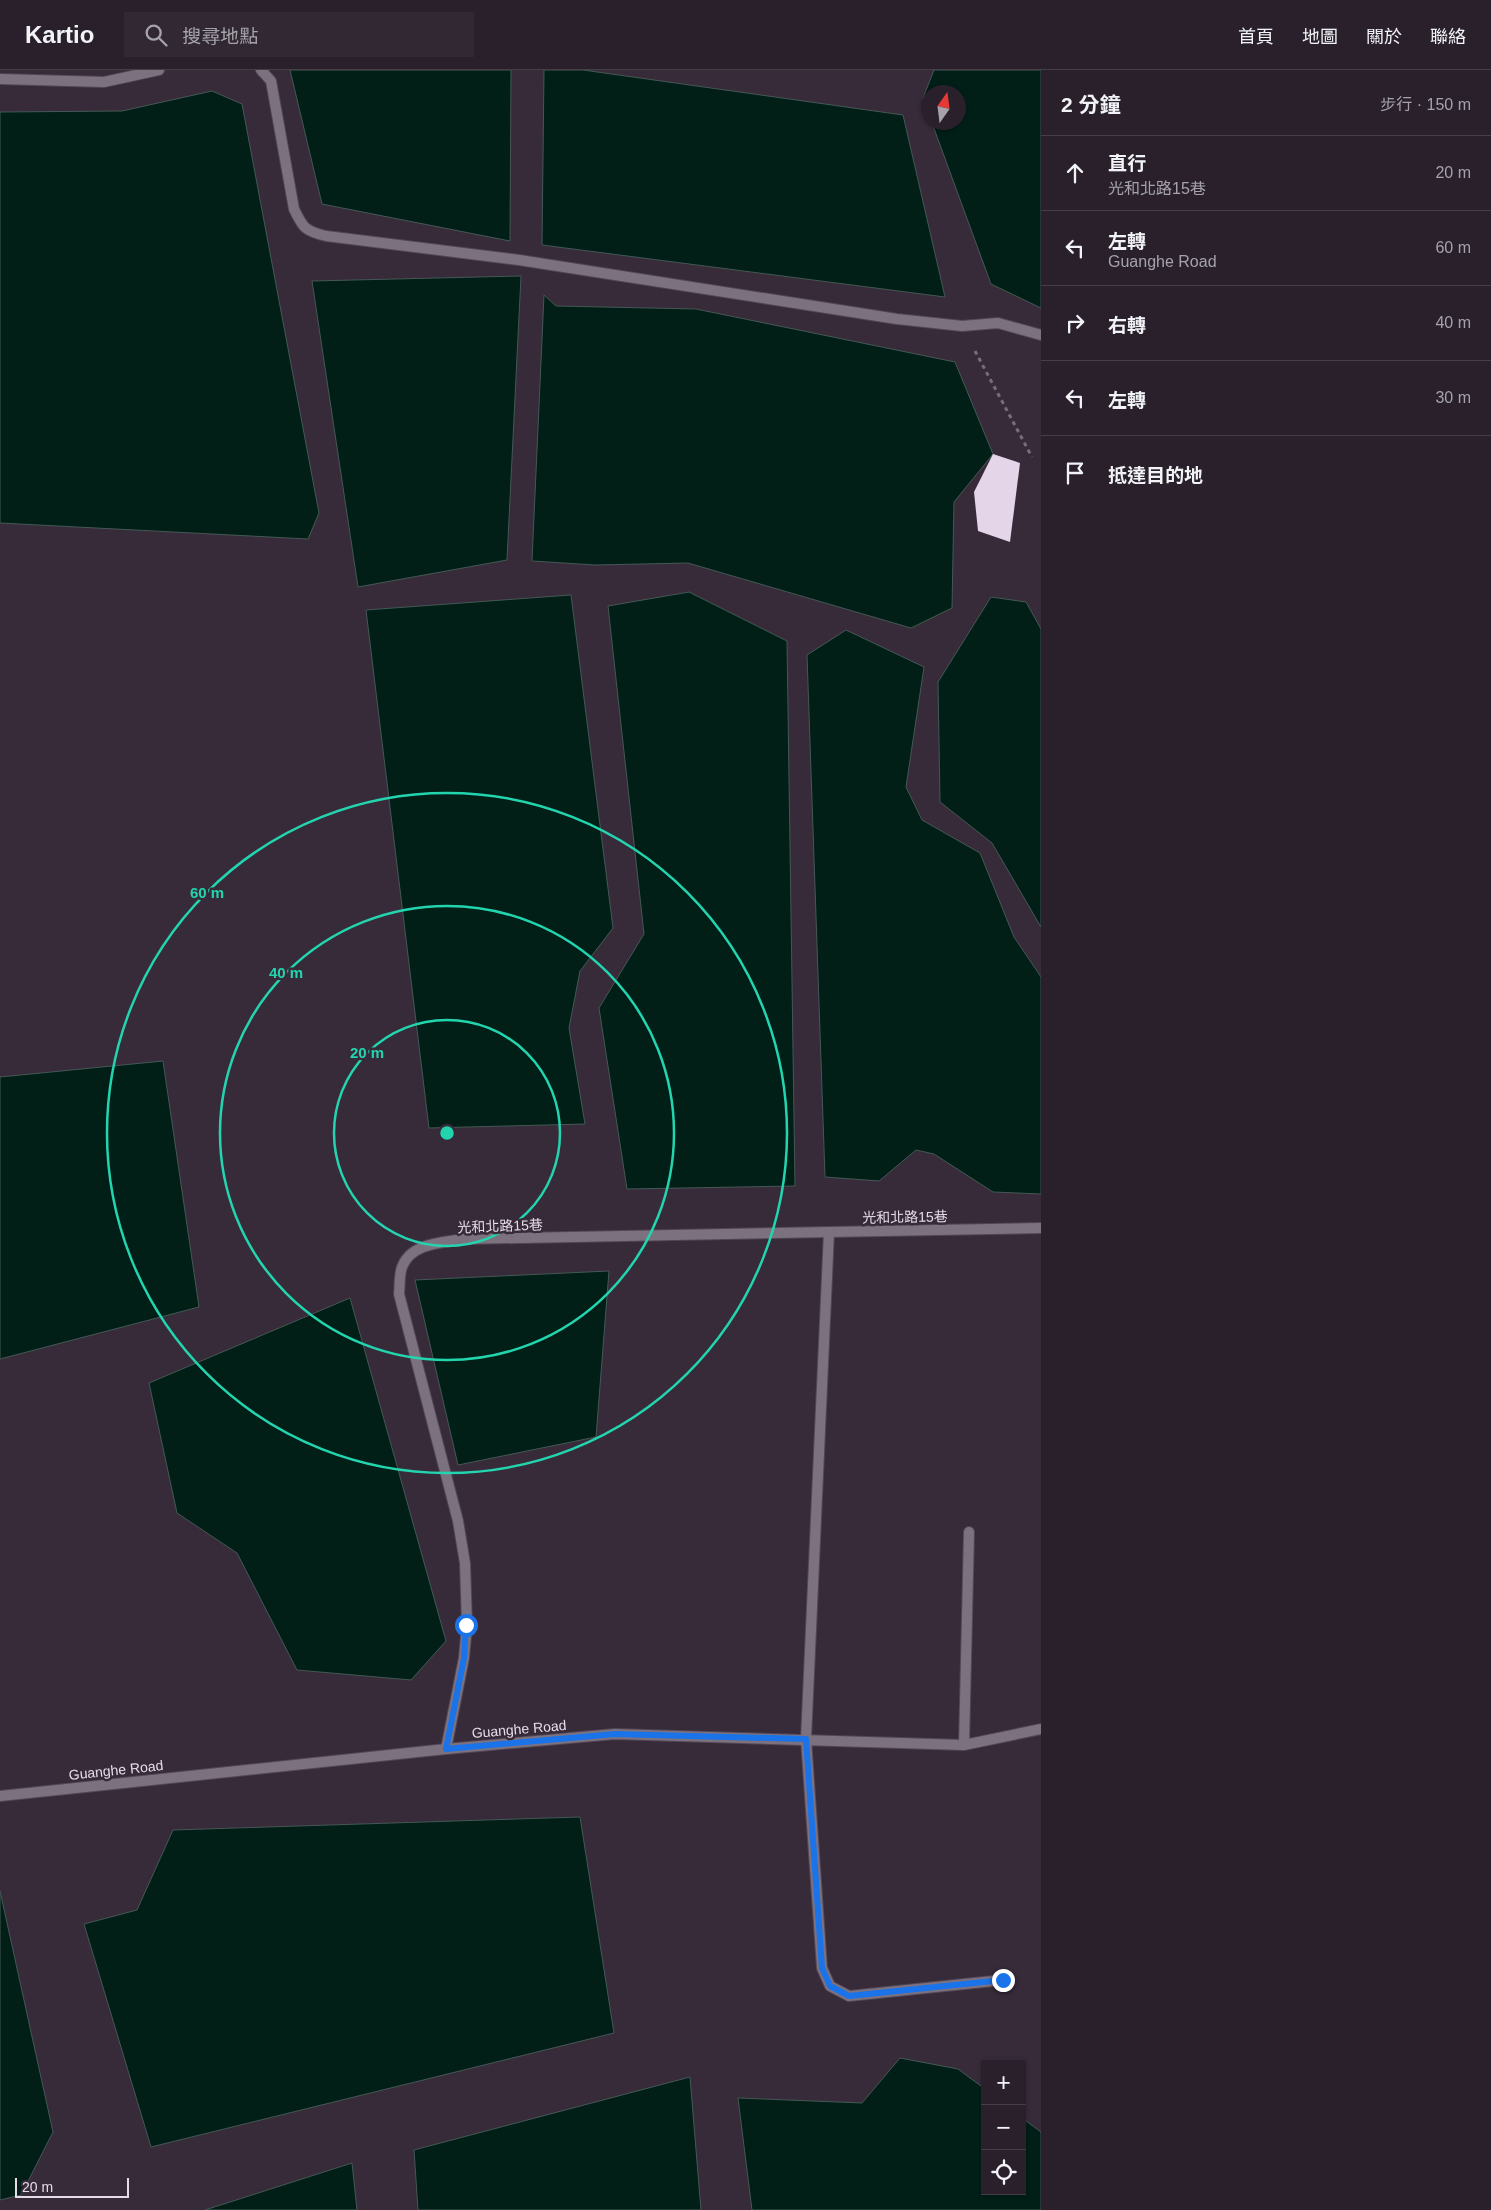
<!DOCTYPE html>
<html lang="zh-TW">
<head>
<meta charset="utf-8">
<style>
  :root { --surface:#29202c; --page:#312834; --text:#f1f3f6; --muted:#a5a3a9; --line:#453e48 }
  body { margin:0; font-family:Helvetica,"Noto Sans TC",sans-serif; background:var(--page); color:var(--text) }
  .controls { position:absolute; right:15px; bottom:15px; display:grid; overflow:hidden; border-radius:0px; box-shadow:0 1px 4px #0004 }
  .controls button { width:45px; height:45px; display:grid; place-items:center; padding:0; border:0; border-bottom:1px solid var(--line); background:var(--surface); color:var(--text); font:25px sans-serif }
  .compass { position:absolute; left:921px; top:15px; width:45px; height:45px; border-radius:50%; background:var(--surface); box-shadow:0 1px 4px #0004; rotate:14deg }
  .scale { position:absolute; left:15px; bottom:12px; width:114px; box-sizing:border-box; padding-left:5px; border:2px solid #e4dce6; border-top:0; font-size:14px; line-height:18px; white-space:nowrap; color:#e4dce6; -webkit-text-stroke:4px #372b3a; paint-order:stroke }
  .stop { position:absolute; width:15px; height:15px; margin:-11px; border:4px solid #1a73e8; border-radius:50%; background:#fff }
  .stop.end { background:#1a73e8; border-color:#fff; box-shadow:0 1px 5px #0008 }
  .list { margin:0; padding:0; list-style:none }
  h2 { display:flex; justify-content:space-between; align-items:center; height:65px; margin:0; padding:0 20px; font-size:21px }
  h2 small { font-size:16px; font-weight:400; color:var(--muted) }
  .list li { display:grid; grid-template-columns:32px 1fr auto; gap:15px; align-items:center; box-sizing:border-box; height:75px; padding:0 20px; border-top:1px solid var(--line) }
  .list b { display:block; font-size:19px; white-space:nowrap }
  .list p { margin:0; font-size:16px; white-space:nowrap; color:var(--muted) }
  .list em { font-size:16px; font-style:normal; color:var(--muted) }
  .icon { flex:none; width:28px; height:28px; fill:none; stroke:currentColor; stroke-width:2; stroke-linecap:round; stroke-linejoin:round }
  .map { position:relative; flex:none; width:1041px; height:2140px; overflow:hidden }
  header { display:flex; align-items:center; gap:30px; box-sizing:border-box; height:70px; padding:0 25px; background:var(--surface); border-bottom:1px solid var(--line) }
  header strong { font-size:24px }
  nav { display:flex; gap:28px; margin-inline-start:auto; font-size:18px }
  .search { width:350px; height:45px; background:var(--page); display:flex; align-items:center; gap:12px; box-sizing:border-box; padding:0 18px; border-radius:0px; color:var(--muted); font-size:19px }
  main { display:flex }
  aside { flex:1; background:var(--surface) }
  .map>svg:first-child { display:block }
  .water { fill:#011f17; stroke:#455855 }
  .building { fill:#e4d5e8 }
  .lines { fill:none; stroke-linecap:round; stroke-linejoin:round }
  .lane-casing { stroke:#534756; stroke-width:12 }
  .street-casing { stroke:#534756; stroke-width:12 }
  .path { stroke:#786d7b; stroke-width:3; stroke-dasharray:4 4; stroke-linecap:butt }
  .lane { stroke:#7c727f; stroke-width:10 }
  .street { stroke:#7c727f; stroke-width:10 }
  .route { stroke:#1a73e8; stroke-width:6 }
  .ring { fill:none; stroke:#23d5af; stroke-width:2.5 }
  .labels { text-anchor:middle; dominant-baseline:central; stroke-width:5; stroke-linejoin:round; paint-order:stroke }
  .street-label { font-size:14px; fill:#e4dce6; stroke:#372b3a }
  .centre { fill:#23d5af; stroke:#372b3a; stroke-width:2.5 }
  .ring-label { font-size:15px; text-anchor:middle; font-weight:bold; fill:#23d5af; stroke:#372b3a; stroke-width:5; stroke-linejoin:round; paint-order:stroke }
</style>
</head>
<body>
<header>
<strong>Kartio</strong>
<div class="search"><svg class="icon" aria-label="search" viewBox="0 0 24 24"><circle cx="10" cy="10" r="6"/><path d="M15 15l6 6"/></svg>搜尋地點</div>
<nav><a>首頁</a><a>地圖</a><a>關於</a><a>聯絡</a></nav>
</header>
<main>
<div class="map">
<svg width="1041" height="2140" viewBox="0 0 1041 2140">
  <rect width="100%" height="100%" fill="#372b3a"/>
  <g class="water">
    <path d="M290 0H511L510 171 322 134Z"/>
    <path d="M544 0H583L903 45 945 227 542 175Z"/>
    <path d="M934 0H1041V238L991 214 932 53 958 52V22H928V42L923 28Z"/>
    <path d="M212 21 242 34 319 443 308 469 0 453V42L122 41Z"/>
    <path d="M521 206 507 490 358 517 312 211Z"/>
    <path d="M544 225 556 236 696 239 955 292 993 384 954 432 952 538 911 558 688 493 595 495 532 491Z"/>
    <path d="M689 522 787 571 795 1116 627 1119 599 938 644 864 608 536Z"/>
    <path d="M571 525 613 858 580 901 569 958 585 1054 429 1058 366 540Z"/>
    <path d="M991 527 1026 532 1041 559V857L992 773 940 732 938 612Z"/>
    <path d="M846 560 924 597 906 717 922 750 980 783 1014 867 1041 907V1124L993 1122 934 1084 916 1080 879 1111 825 1107 807 585Z"/>
    <path d="M163 991 199 1237 0 1289V1007Z"/>
    <path d="M609 1201 596 1367 458 1395 415 1210Z"/>
    <path d="M350 1228 446 1571 411 1610 297 1600 237 1483 177 1443 149 1313Z"/>
    <path d="M580 1747 614 1963 151 2077 84 1854 137 1840 173 1760Z"/>
    <path d="M0 1821 53 2062 21 2125 0 2130Z"/>
    <path d="M900 1988 958 1999 985 2019V2121H1022V2048L1041 2062V2140H752L738 2028 862 2033Z"/>
    <path d="M690 2007 701 2140H418L414 2080Z"/>
    <path d="M352 2093 357 2140H205Z"/>
  </g>
  <path class="building" d="M993 384 1020 393 1010 472 978 461 974 422Z"/>
  <g class="lines">
    <g class="lane-casing">
      <g id="lane">
        <path d="M829 1162 806 1669 822 1898 830 1916 849 1926 1003 1910"/>
        <path d="M964 1675 969 1462"/>
      </g>
    </g>
    <g class="street-casing">
      <g id="street">
        <path d="M261 0 271 11 294 139C303 158 305 161 326 166L519 190 897 249 962 256 998 253 1041 265"/>
        <path d="M0 9 104 12 159 0"/>
        <path d="M446 1679 464 1588 467 1555 465 1493 458 1451 399 1224C400 1216 399 1205 402 1197 411 1173 441 1173 463 1169L1041 1158"/>
        <path d="M0 1726 446 1679 615 1664 964 1675 1041 1659"/>
      </g>
    </g>
    <path class="path" d="M975 281 1032 387"/>
    <use href="#lane" class="lane"/>
    <use href="#street" class="street"/>
  </g>
  <g class="lines">
    <path class="route" d="M466 1555 464 1588 446 1679 615 1664 806 1669 822 1898 830 1916 849 1926 1003 1910"/>
  </g>
  <g class="ring">
    <circle cx="447" cy="1063" r="113"/>
    <circle cx="447" cy="1063" r="227"/>
    <circle cx="447" cy="1063" r="340"/>
  </g>
  <g class="labels">
    <g class="street-label">
      <text transform="translate(905 1147) rotate(-1)">光和北路15巷</text>
      <text transform="translate(500 1156) rotate(-2)">光和北路15巷</text>
      <text transform="translate(519 1659) rotate(-5)">Guanghe Road</text>
      <text transform="translate(116 1700) rotate(-6)">Guanghe Road</text>
    </g>
  </g>
  <circle cx="447" cy="1063" r="8" class="centre"/>
  <g class="ring-label">
    <text x="207" y="828">60 m</text>
    <text x="286" y="908">40 m</text>
    <text x="367" y="988">20 m</text>
  </g>
</svg>
<div class="controls">
<button>+</button>
<button>−</button>
<button><svg class="icon" aria-label="locate" viewBox="0 0 24 24"><circle cx="12" cy="12" r="6"/><path d="M12 2v4M12 18v4M2 12h4M18 12h4"/></svg></button>
</div>
<svg class="compass" viewBox="-18 -18 36 36"><path d="M0-13l5 13h-10z" fill="#e53935"/><path d="M0 13l5-13h-10z" fill="#a5a3a9"/></svg>
<div class="scale">20 m</div>
<div class="stop" style="left:466px;top:1555px"></div>
<div class="stop end" style="left:1003px;top:1910px"></div>
</div>
<aside>
<h2>2 分鐘<small>步行 · 150 m</small></h2>
<ul class="list">
<li><svg class="icon" aria-label="ahead" viewBox="0 0 24 24"><path d="M12 20V5M6 11l6-6 6 6"/></svg><div><b>直行</b><p>光和北路15巷</p></div><em>20 m</em></li>
<li><svg class="icon" aria-label="left" viewBox="0 0 24 24"><path d="M17 20v-9H6M10 6l-5 5 5 5"/></svg><div><b>左轉</b><p>Guanghe Road</p></div><em>60 m</em></li>
<li><svg class="icon" aria-label="right" viewBox="0 0 24 24"><path d="M7 20v-9h11M14 6l5 5-5 5"/></svg><div><b>右轉</b></div><em>40 m</em></li>
<li><svg class="icon" aria-label="left" viewBox="0 0 24 24"><path d="M17 20v-9H6M10 6l-5 5 5 5"/></svg><div><b>左轉</b></div><em>30 m</em></li>
<li><svg class="icon" aria-label="arrive" viewBox="0 0 24 24"><path d="M6 21V4h12l-3 4 3 4H6"/></svg><div><b>抵達目的地</b></div></li>
</ul>
</aside>
</main>
</body>
</html>
